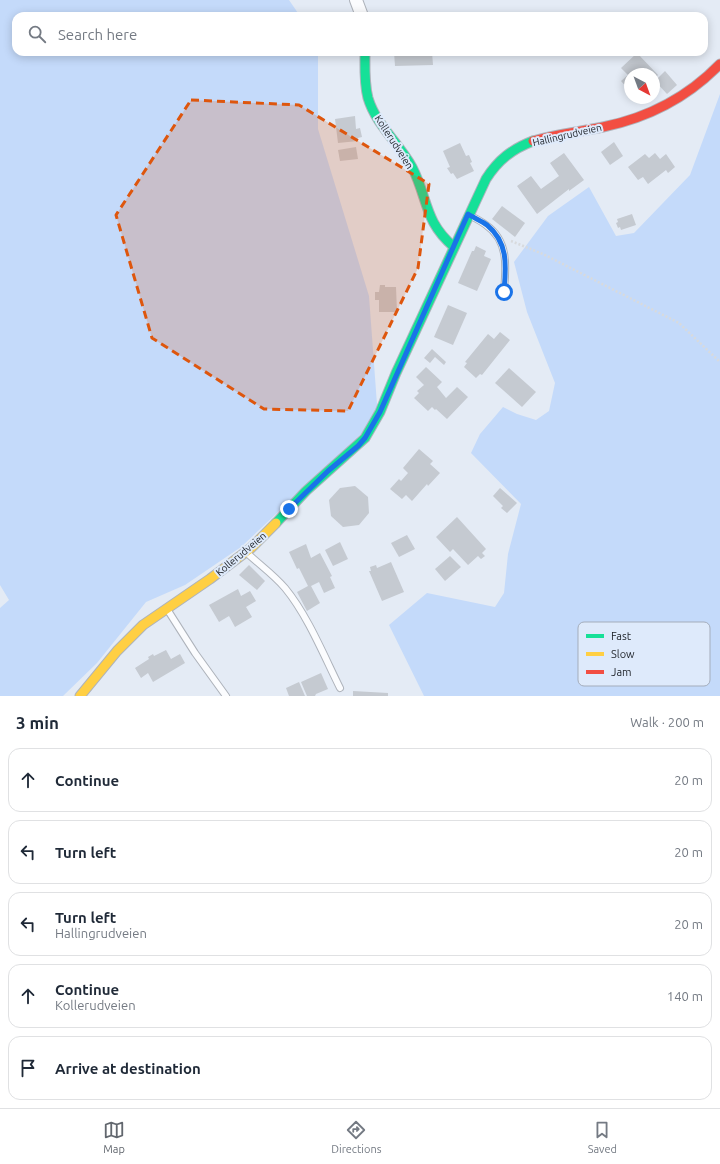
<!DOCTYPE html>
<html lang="en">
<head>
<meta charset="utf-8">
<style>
  :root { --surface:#fff; --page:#f6f6f7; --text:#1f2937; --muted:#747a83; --line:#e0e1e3; --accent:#62676e }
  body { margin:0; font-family:Ubuntu,sans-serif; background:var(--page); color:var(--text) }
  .compass { position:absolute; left:624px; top:68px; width:36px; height:36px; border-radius:50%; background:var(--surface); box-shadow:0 2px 10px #0003; rotate:139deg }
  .stop { position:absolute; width:12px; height:12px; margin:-9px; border:3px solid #1a73e8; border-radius:50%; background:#fff }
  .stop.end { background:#1a73e8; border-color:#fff; box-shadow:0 1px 4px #0008 }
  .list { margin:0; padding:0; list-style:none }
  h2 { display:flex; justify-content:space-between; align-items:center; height:52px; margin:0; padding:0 16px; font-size:17px }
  h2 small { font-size:13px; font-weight:400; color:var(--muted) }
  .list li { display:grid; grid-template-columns:26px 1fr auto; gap:12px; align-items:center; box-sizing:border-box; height:64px; margin:0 8px 8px; padding:0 8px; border:1px solid var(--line); border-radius:12px }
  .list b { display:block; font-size:15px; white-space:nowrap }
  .list p { margin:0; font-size:13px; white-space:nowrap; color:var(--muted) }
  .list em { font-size:13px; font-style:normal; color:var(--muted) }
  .icon { flex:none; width:22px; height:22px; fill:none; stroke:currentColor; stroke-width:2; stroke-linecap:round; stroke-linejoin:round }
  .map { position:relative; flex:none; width:720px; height:696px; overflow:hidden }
  .search { position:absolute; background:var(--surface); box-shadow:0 2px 10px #0003; left:12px; right:12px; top:12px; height:44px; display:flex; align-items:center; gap:10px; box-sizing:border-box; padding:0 14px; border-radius:12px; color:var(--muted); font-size:15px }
  .sheet { height:412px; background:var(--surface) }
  nav { display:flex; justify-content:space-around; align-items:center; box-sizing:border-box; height:56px; border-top:1px solid var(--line); background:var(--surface); font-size:11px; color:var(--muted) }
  nav a { display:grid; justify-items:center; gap:2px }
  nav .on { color:var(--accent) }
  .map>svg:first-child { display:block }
  .green { fill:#c4dafa }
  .building { fill:#c5cad1 }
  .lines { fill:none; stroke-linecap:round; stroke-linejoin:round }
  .lane-casing { stroke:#aeb3bb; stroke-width:8 }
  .street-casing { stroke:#aeb3bb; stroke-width:14 }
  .fast-casing { stroke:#aeb3bb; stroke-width:11 }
  .slow-casing { stroke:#aeb3bb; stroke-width:11 }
  .jam-casing { stroke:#aeb3bb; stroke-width:11 }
  .path { stroke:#d8dadd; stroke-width:2.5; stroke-dasharray:2 2; stroke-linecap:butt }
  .lane { stroke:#fbfcfe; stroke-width:6 }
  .street { stroke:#fbfcfe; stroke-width:12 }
  .fast { stroke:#16e098; stroke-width:9 }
  .slow { stroke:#ffcf43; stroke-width:9 }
  .jam { stroke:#f24e42; stroke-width:9 }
  .route { stroke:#1a73e8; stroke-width:5 }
  .marked { fill:#de560d; fill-opacity:0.2; stroke:#de560d; stroke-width:3; stroke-dasharray:8 5; stroke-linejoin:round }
  .labels { text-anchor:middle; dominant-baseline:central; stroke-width:4; stroke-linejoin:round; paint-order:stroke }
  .street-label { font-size:10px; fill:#1c2026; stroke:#deeafb }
  .key { fill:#deeafb; stroke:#a4adbb; stroke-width:1 }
  .key-label { font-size:11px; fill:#1c2026 }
</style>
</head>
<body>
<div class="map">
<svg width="720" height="696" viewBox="0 0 720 696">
  <rect width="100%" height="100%" fill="#e4ebf5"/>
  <g class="green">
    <path d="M0 0H289L300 16H16V52H318V129L369 296 378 418 241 547 185 585 146 602 97 663 63 696H0V608L9 600 0 585Z"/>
    <path d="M720 94V696H424L389 625 427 593 495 607 504 593 508 554 521 504 471 453 480 434 503 407 517 414 536 420 549 411 555 383 527 312 514 262 548 216 589 187 616 236 634 233 690 175Z"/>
  </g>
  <g class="building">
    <path d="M394 52H432L433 65 395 66Z"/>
    <path d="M637 53 658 75 654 79V74H630V91L621 81 628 75 621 68Z"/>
    <path d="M665 71 677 85 667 94 655 81Z"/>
    <path d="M355 116 356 129 360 128 362 137 358 138V141L338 143 335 119Z"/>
    <path d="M614 142 623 156 610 165 601 152Z"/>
    <path d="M460 143 466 156 469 155 472 162 470 163 474 171 457 179 453 173 451 174 447 168 450 167 443 151Z"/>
    <path d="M356 147 358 159 340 161 338 150Z"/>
    <path d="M564 153 584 180 569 191V189L537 214 517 186 531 176 541 189 559 176 550 163Z"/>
    <path d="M655 153 660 159 666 154 675 167 668 173 666 170 648 184 643 177 638 180 628 167 645 154 649 158Z"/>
    <path d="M502 206 525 223 515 237 492 219Z"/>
    <path d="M632 214 636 225 621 230 620 227 618 228 616 223 618 222 617 219Z"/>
    <path d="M476 246 486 251 484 256 491 259 477 291 458 283 472 251H474Z"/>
    <path d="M380 285H385V287H396L397 312H379V300H375V292H379Z"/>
    <path d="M448 305 467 313 453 345 434 337Z"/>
    <path d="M500 332 510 340 482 375 480 374 476 378 464 367 467 363 465 362 488 334 494 339Z"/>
    <path d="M432 349 446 362 444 365 435 357 430 363 424 358Z"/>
    <path d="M426 367 442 382 437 387 446 398 457 387 468 397 447 419 436 409 435 410 432 407 428 411 414 398 419 393 417 391 424 385 416 377Z"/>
    <path d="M509 368 536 392 522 407 495 383Z"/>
    <path d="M419 449 433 461 430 464 440 473 428 486 427 484 412 501 406 495 402 499 390 489 399 479 401 481 408 473 403 468Z"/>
    <path d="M355 486 368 497 369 513 359 525 343 527 331 516 329 500 340 488Z"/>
    <path d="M500 488 517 503 507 513 501 508 503 506 493 496Z"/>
    <path d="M457 517 486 549 482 553 485 556 481 559 478 556 468 565 453 549 450 552 436 537Z"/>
    <path d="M407 535 415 549 399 557 391 543Z"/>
    <path d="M340 542 348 559 333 566 325 550Z"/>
    <path d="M306 544 311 558 320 553 332 576 330 577 335 588 324 593 319 582 311 586 320 603 307 611 297 592 308 586 299 568 297 569 289 552Z"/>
    <path d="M450 556 461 567 445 581 435 569Z"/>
    <path d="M391 562 404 592 382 601 369 571H371L370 567 376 565 377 568Z"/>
    <path d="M249 565 265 581 257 590 239 575Z"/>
    <path d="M238 589 241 596 250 591 256 601 246 607 252 617 235 627 229 616 219 622 209 605Z"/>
    <path d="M166 650 171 659 180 654 185 663 153 682 148 673 141 678 135 668 149 659 148 657 153 654 154 656Z"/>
    <path d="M321 673 328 689 316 694 315 696H307L301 682Z"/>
    <path d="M299 682 305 696H289L286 688Z"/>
    <path d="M353 691 388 693V696H353Z"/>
  </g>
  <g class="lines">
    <g class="lane-casing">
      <g id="lane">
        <path d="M469 215C475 218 481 221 486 225 509 241 506 267 504 292"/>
        <path d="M247 553C260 565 274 575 285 588 308 616 324 656 340 688"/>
        <path d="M167 609 195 653 226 696"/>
      </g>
    </g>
    <g class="street-casing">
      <path id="street" d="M356 0 362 16"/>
    </g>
    <g class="fast-casing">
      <g id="fast">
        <path d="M365 52C365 67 364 83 368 98 376 125 399 143 412 167 428 198 424 222 454 247"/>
        <path d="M276 523 306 491 365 438 380 412 396 373 486 179C498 160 512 149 533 141"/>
      </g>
    </g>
    <g class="slow-casing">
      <path id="slow" d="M80 696 117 651 143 625 210 579 251 548 276 523"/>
    </g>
    <g class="jam-casing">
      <path id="jam" d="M533 141C556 134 579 132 603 127 647 118 688 97 720 64"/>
    </g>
    <path class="path" d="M511 241 543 254 679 323 720 362"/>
    <use href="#lane" class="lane"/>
    <use href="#street" class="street"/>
    <use href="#fast" class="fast"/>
    <use href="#slow" class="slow"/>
    <use href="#jam" class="jam"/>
  </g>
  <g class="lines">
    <path class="route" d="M289 509 328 471 358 446 365 438 380 412 468 214C474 218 482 221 487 225 509 243 506 267 504 292"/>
  </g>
  <path class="marked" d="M191 100 299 105 429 184 418 268 348 411 264 409 152 338 116 215Z"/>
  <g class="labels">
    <g class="street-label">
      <text transform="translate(567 135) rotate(-13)">Hallingrudveien</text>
      <text transform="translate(394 142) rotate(57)">Kollerudveien</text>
      <text transform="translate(241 554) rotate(-40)">Kollerudveien</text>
    </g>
  </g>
  <rect x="578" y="622" width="132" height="64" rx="6" class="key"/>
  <rect x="586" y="634" width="18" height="4" fill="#16e098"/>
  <rect x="586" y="652" width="18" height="4" fill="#ffcf43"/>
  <rect x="586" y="670" width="18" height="4" fill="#f24e42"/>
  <g class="key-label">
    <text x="611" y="640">Fast</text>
    <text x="611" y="658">Slow</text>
    <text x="611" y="676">Jam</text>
  </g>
</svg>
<svg class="compass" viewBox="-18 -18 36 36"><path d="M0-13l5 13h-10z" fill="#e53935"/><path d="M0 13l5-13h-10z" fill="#747a83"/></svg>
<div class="stop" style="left:504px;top:292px"></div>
<div class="stop end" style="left:289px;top:509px"></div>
<div class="search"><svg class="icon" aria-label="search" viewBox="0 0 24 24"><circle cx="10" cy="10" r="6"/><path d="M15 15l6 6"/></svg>Search here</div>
</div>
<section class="sheet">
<h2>3 min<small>Walk · 200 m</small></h2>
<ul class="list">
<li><svg class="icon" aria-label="ahead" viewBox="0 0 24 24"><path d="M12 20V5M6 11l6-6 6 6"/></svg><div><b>Continue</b></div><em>20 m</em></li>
<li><svg class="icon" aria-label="left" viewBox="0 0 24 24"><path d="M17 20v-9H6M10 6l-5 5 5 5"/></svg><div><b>Turn left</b></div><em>20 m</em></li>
<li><svg class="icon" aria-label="left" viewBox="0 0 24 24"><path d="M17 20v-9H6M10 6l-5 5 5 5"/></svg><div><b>Turn left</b><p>Hallingrudveien</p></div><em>20 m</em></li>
<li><svg class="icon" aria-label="ahead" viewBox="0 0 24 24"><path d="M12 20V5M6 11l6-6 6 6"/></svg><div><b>Continue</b><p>Kollerudveien</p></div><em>140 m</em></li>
<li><svg class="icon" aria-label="arrive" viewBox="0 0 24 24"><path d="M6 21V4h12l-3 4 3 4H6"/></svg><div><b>Arrive at destination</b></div></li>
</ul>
</section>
<nav>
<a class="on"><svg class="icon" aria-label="map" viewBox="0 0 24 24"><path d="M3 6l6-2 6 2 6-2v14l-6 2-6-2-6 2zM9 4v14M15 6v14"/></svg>Map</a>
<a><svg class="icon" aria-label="directions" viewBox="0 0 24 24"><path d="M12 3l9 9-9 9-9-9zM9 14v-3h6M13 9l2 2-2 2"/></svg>Directions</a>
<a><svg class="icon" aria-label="saved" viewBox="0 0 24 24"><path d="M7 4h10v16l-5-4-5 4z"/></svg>Saved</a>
</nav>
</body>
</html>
